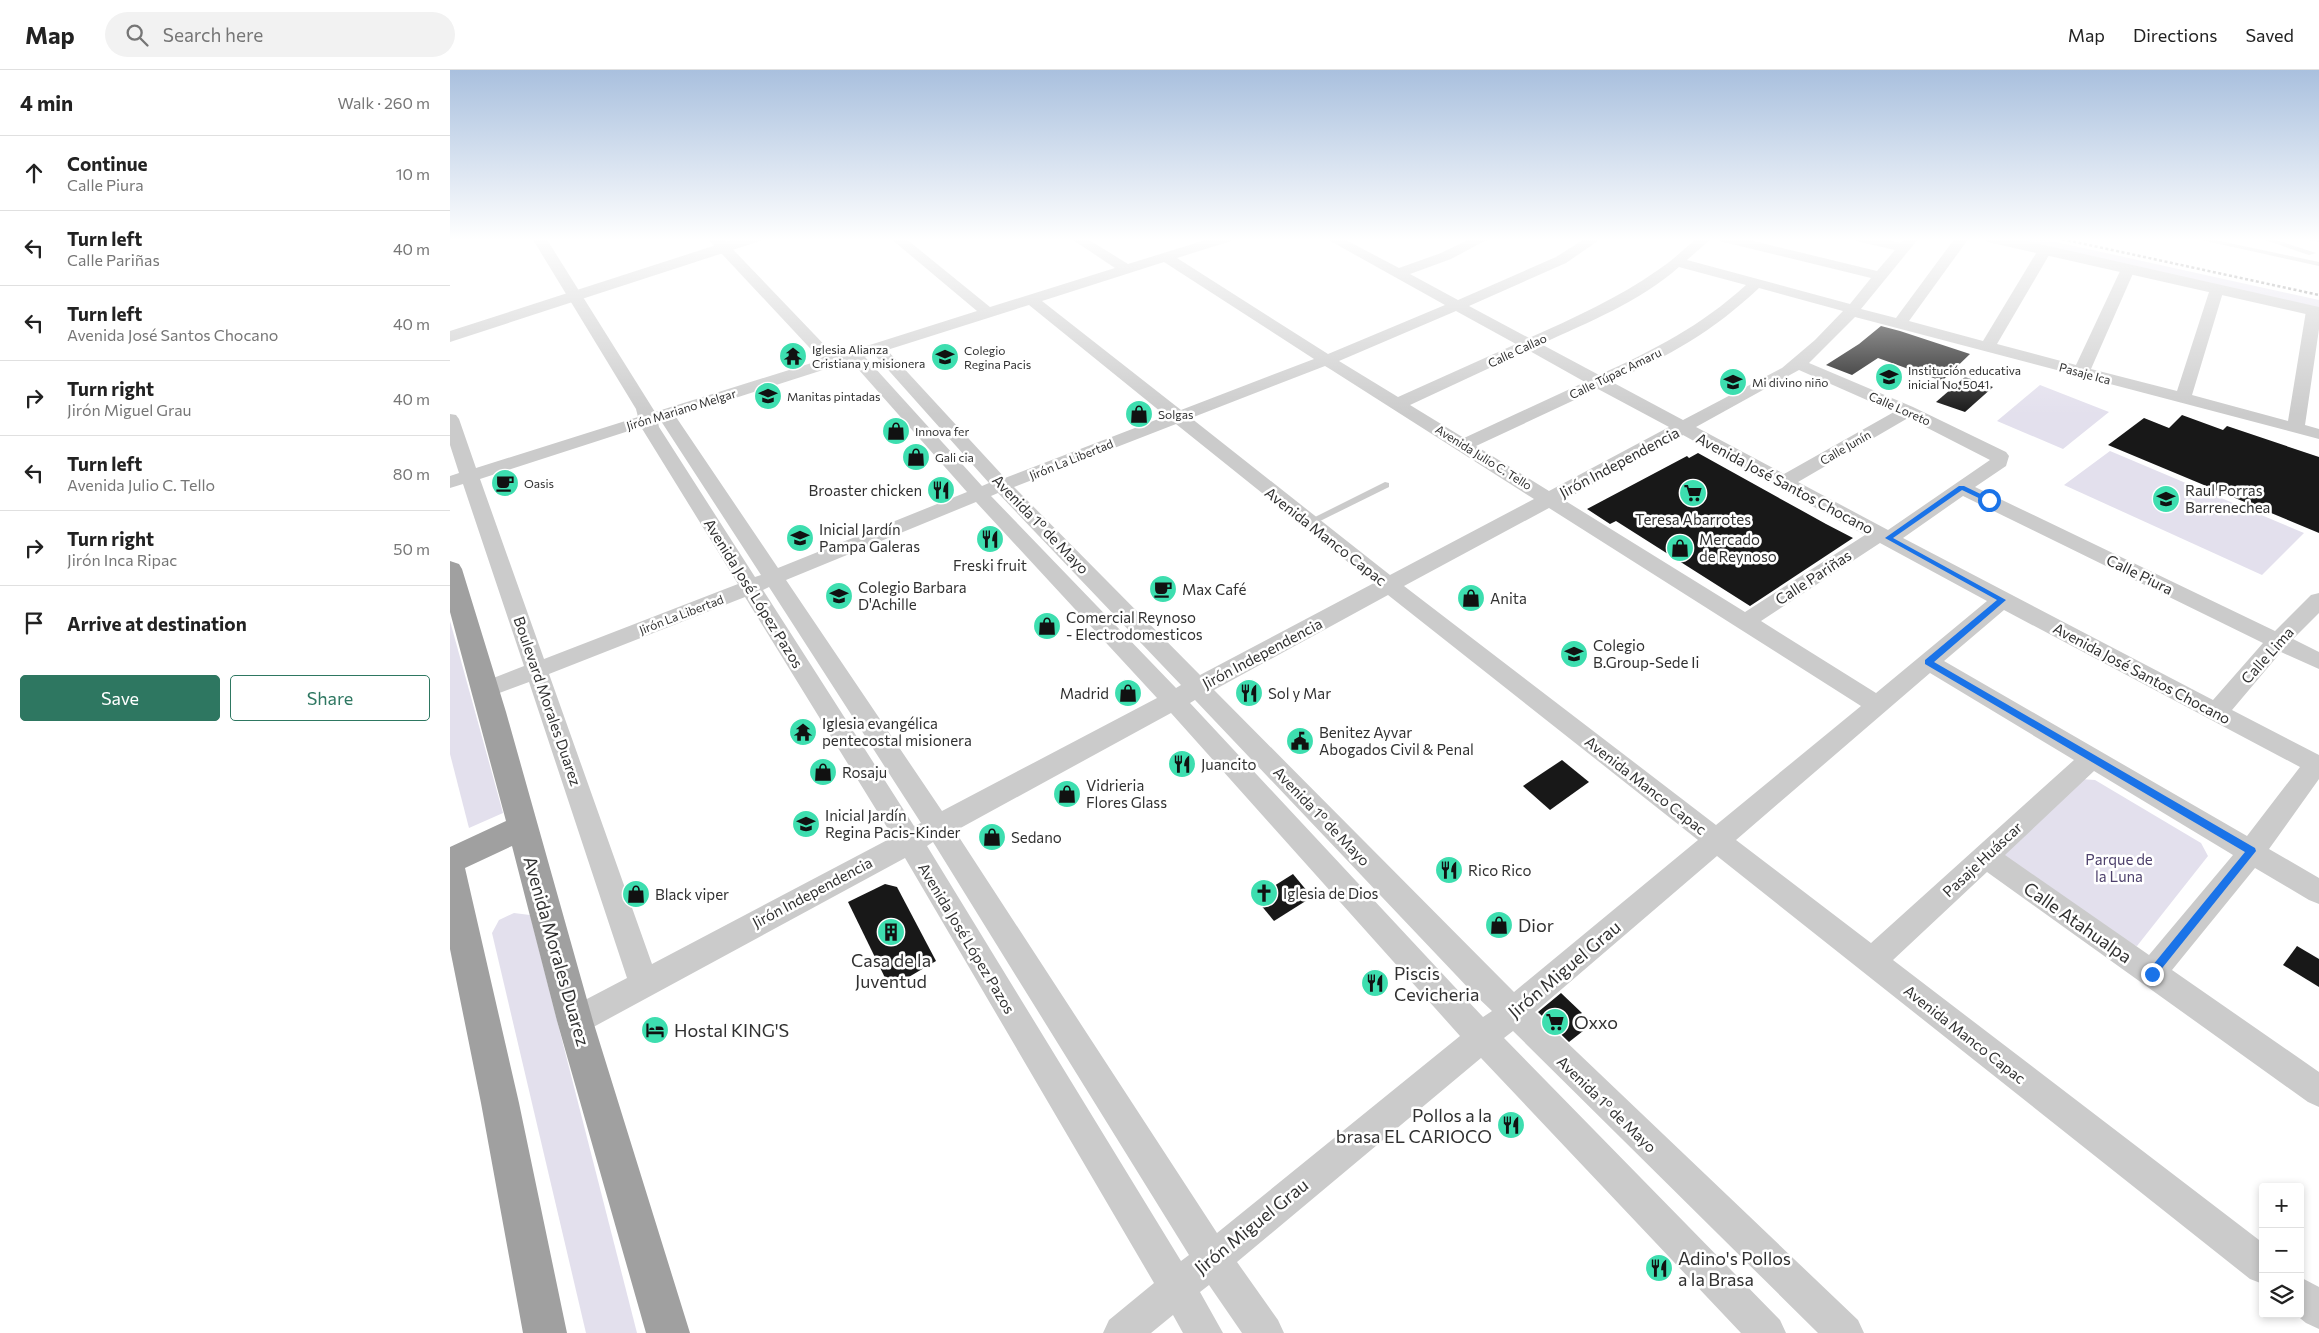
<!DOCTYPE html>
<html lang="en">
<head>
<meta charset="utf-8">
<style>
  :root { --surface:#fff; --page:#f2f2f2; --text:#222; --muted:#767676; --line:#e0e0e0; --accent:#2e7761 }
  body { margin:0; font-family:Commissioner,sans-serif; background:var(--page); color:var(--text) }
  .controls { position:absolute; right:15px; bottom:15px; display:grid; overflow:hidden; border-radius:5px; box-shadow:0 2px 8px #0003 }
  .controls button { width:45px; height:45px; display:grid; place-items:center; padding:0; border:0; border-bottom:1px solid var(--line); background:var(--surface); color:var(--text); font:25px sans-serif }
  .stop { position:absolute; width:15px; height:15px; margin:-11px; border:4px solid #1a73e8; border-radius:50%; background:#fff }
  .stop.end { background:#1a73e8; border-color:#fff; box-shadow:0 1px 5px #0008 }
  .list { margin:0; padding:0; list-style:none }
  h2 { display:flex; justify-content:space-between; align-items:center; height:65px; margin:0; padding:0 20px; font-size:21px }
  h2 small { font-size:16px; font-weight:400; color:var(--muted) }
  .list li { display:grid; grid-template-columns:32px 1fr auto; gap:15px; align-items:center; box-sizing:border-box; height:75px; padding:0 20px; border-top:1px solid var(--line) }
  .list b { display:block; font-size:19px; white-space:nowrap }
  .list p { margin:0; font-size:16px; white-space:nowrap; color:var(--muted) }
  .list em { font-size:16px; font-style:normal; color:var(--muted) }
  .actions { display:flex; gap:10px; padding:15px 20px }
  .actions a { flex:1; padding:11px 0; border:1px solid var(--accent); border-radius:5px; text-align:center; font-size:18px; color:var(--accent) }
  .actions .main { background:var(--accent); color:#fff }
  .icon { flex:none; width:28px; height:28px; fill:none; stroke:currentColor; stroke-width:2; stroke-linecap:round; stroke-linejoin:round }
  .map { position:relative; flex:none; width:1869px; height:1263px; overflow:hidden }
  header { display:flex; align-items:center; gap:30px; box-sizing:border-box; height:70px; padding:0 25px; background:var(--surface); border-bottom:1px solid var(--line) }
  header strong { font-size:24px }
  nav { display:flex; gap:28px; margin-inline-start:auto; font-size:18px }
  .search { width:350px; height:45px; background:var(--page); display:flex; align-items:center; gap:12px; box-sizing:border-box; padding:0 18px; border-radius:28px; color:var(--muted); font-size:19px }
  main { display:flex }
  aside { flex:1; background:var(--surface) }
  .map>svg:first-child { display:block }
  .green { fill:#e3e0ed }
  .building { fill:#181818 }
  .lines { fill:none; stroke-linecap:round; stroke-linejoin:round }
  .service { fill:#cbcbcb; fill-rule:evenodd }
  .minor { fill:#cbcbcb; fill-rule:evenodd }
  .tertiary { fill:#cbcbcb; fill-rule:evenodd }
  .trunk { fill:#a0a0a0; fill-rule:evenodd }
  .rail { stroke:#868686; stroke-width:2.5; stroke-dasharray:3 2.5; stroke-linecap:butt }
  .route { fill:#1a73e8 }
  .labels { text-anchor:middle; dominant-baseline:central; stroke-width:5; stroke-linejoin:round; paint-order:stroke }
  .far-poi-label { font-size:12px; fill:#313131; stroke:#fff; text-anchor:start }
  .far-street-label { font-size:12px; fill:#313131; stroke:#fff }
  .street-label { font-size:15px; fill:#313131; stroke:#fff }
  .poi-label { font-size:15px; fill:#313131; stroke:#fff; text-anchor:start }
  .park-label { font-size:15px; fill:#4d406c; stroke:#fff }
  .near-street-label { font-size:18px; fill:#313131; stroke:#fff }
  .near-poi-label { font-size:18px; fill:#313131; stroke:#fff; text-anchor:start }
</style>
</head>
<body>
<header>
<strong>Map</strong>
<div class="search"><svg class="icon" aria-label="search" viewBox="0 0 24 24"><circle cx="10" cy="10" r="6"/><path d="M15 15l6 6"/></svg>Search here</div>
<nav><a>Map</a><a>Directions</a><a>Saved</a></nav>
</header>
<main>
<aside>
<h2>4 min<small>Walk · 260 m</small></h2>
<ul class="list">
<li><svg class="icon" aria-label="ahead" viewBox="0 0 24 24"><path d="M12 20V5M6 11l6-6 6 6"/></svg><div><b>Continue</b><p>Calle Piura</p></div><em>10 m</em></li>
<li><svg class="icon" aria-label="left" viewBox="0 0 24 24"><path d="M17 20v-9H6M10 6l-5 5 5 5"/></svg><div><b>Turn left</b><p>Calle Pariñas</p></div><em>40 m</em></li>
<li><svg class="icon" aria-label="left" viewBox="0 0 24 24"><path d="M17 20v-9H6M10 6l-5 5 5 5"/></svg><div><b>Turn left</b><p>Avenida José Santos Chocano</p></div><em>40 m</em></li>
<li><svg class="icon" aria-label="right" viewBox="0 0 24 24"><path d="M7 20v-9h11M14 6l5 5-5 5"/></svg><div><b>Turn right</b><p>Jirón Miguel Grau</p></div><em>40 m</em></li>
<li><svg class="icon" aria-label="left" viewBox="0 0 24 24"><path d="M17 20v-9H6M10 6l-5 5 5 5"/></svg><div><b>Turn left</b><p>Avenida Julio C. Tello</p></div><em>80 m</em></li>
<li><svg class="icon" aria-label="right" viewBox="0 0 24 24"><path d="M7 20v-9h11M14 6l5 5-5 5"/></svg><div><b>Turn right</b><p>Jirón Inca Ripac</p></div><em>50 m</em></li>
<li><svg class="icon" aria-label="arrive" viewBox="0 0 24 24"><path d="M6 21V4h12l-3 4 3 4H6"/></svg><div><b>Arrive at destination</b></div></li>
</ul>
<div class="actions"><a class="main">Save</a><a>Share</a></div>
</aside>
<div class="map">
<svg width="1869" height="1263" viewBox="0 0 1869 1263">
  <rect width="100%" height="100%" fill="#fff"/>
  <g class="green">
    <path d="M1549 168H1588L1869 230V240Z"/>
    <path d="M1590 315 1659 342 1613 379 1547 351Z"/>
    <path d="M1660 381 1854 463 1812 505 1614 415Z"/>
    <path d="M0 551 53 743 19 758 0 684Z"/>
    <path d="M1630 709 1645 710 1751 773 1758 786 1687 876 1666 872 1551 786Z"/>
    <path d="M64 843 80 845 187 1263H136L42 863 49 850Z"/>
  </g>
  <g class="building">
    <path d="M1431 256 1450 261 1520 284 1492 311 1428 288 1402 305 1376 295 1409 274Z"/>
    <path d="M1515 307 1543 317 1515 342 1486 332Z"/>
    <path d="M1732 345 1773 360 1777 356 1869 387V463L1658 375 1694 348 1719 358Z"/>
    <path d="M1248 383 1376 454 1403 468 1300 536 1166 451 1160 454 1137 439 1237 386 1239 388Z"/>
    <path d="M1112 690 1139 712 1100 740 1073 716Z"/>
    <path d="M843 804 862 827 824 851 805 828Z"/>
    <path d="M435 814 447 817 486 891 440 918 398 832Z"/>
    <path d="M1847 876 1869 889V917L1833 895Z"/>
    <path d="M1111 923 1132 943 1123 952 1133 961 1119 972 1088 942Z"/>
  </g>
  <g class="lines">
    <g class="service">
      <path d="M1742 168H1756L1869 192V196Z"/>
      <path d="M1809 168H1820L1866 183 1859 185Z"/>
      <path d="M1857 168H1869V172L1858 170Z"/>
      <path d="M935 412 939 413V417L864 454 860 455 855 452Z"/>
    </g>
    <g class="minor">
      <path d="M82 168H96L205 342 371 290 257 168H272L385 286 527 241 440 168H455L540 237 665 198 620 168H636L678 194 762 168H783L781 171 727 188 878 284 995 235 875 168H892L949 198 991 183 1022 168H1040L1001 189 960 204 1008 230 1106 187 1136 168H1152L1116 193 1019 236 1079 268C1124 248 1168 228 1208 200 1222 191 1234 179 1247 168H1262L1237 190 1400 234 1421 208 1269 171 1267 168H1291L1427 201 1445 180 1406 171 1404 168H1428L1451 173 1455 168H1469L1411 239 1446 248 1505 168H1519L1459 251 1533 271 1588 180 1595 176 1602 180 1547 274 1626 295 1671 199 1678 195 1683 196 1685 199 1641 299 1727 321 1760 219 1767 215 1772 216 1774 219 1742 325 1838 351 1856 241 1859 238H1869V259L1855 355 1869 359V369L1405 247 1359 293 1463 337 1556 382 1559 386 1556 396 1525 417 1825 561 1861 525 1869 523V543L1843 569 1869 582V599L1831 582 1782 640 1869 685V709L1819 779 1869 808V834L1859 830 1805 798 1722 900 1869 1002V1037L1858 1032 1537 802 1443 890 1813 1173V1214L1800 1209 1267 786 1085 942 1408 1250 1414 1263H1368L1063 961 1054 968 1330 1250 1336 1263H1291L1031 988 787 1192 828 1250 834 1263H792L759 1215 750 1222 773 1263H733L723 1245 701 1263H653L659 1250 704 1213 455 788 136 961 125 965 114 961 110 951 114 941 177 908 79 612 36 628 28 626 24 620 28 614 74 596 13 414 0 418V406L9 403 0 375V344L6 345 9 349 26 398 188 347 186 339ZM714 192 864 289 731 340 592 231ZM1229 197 1296 215C1251 256 1204 280 1149 305L1091 274C1139 252 1189 232 1229 197ZM1309 218 1393 241 1365 270 1332 298 1233 350 1162 312C1220 285 1261 263 1309 218ZM579 235 716 346 555 408 437 280ZM1006 241 1066 274 948 327 889 291ZM1078 280 1135 312 1014 368 960 335ZM424 284 539 413 532 416 415 287ZM401 291 517 422 328 498 226 347ZM875 296 880 299 1084 429 940 505 741 348ZM1349 300 1444 342 1334 404 1246 357ZM1148 319 1219 357 1099 421 1026 376ZM1458 348 1540 390 1438 460 1348 412ZM211 351 311 505 305 507 209 357 208 352ZM726 354 924 513 750 605 564 417ZM191 357 288 514 94 589 30 409ZM1233 365 1415 465 1295 542 1114 430ZM548 423 731 615 726 618 541 426ZM1513 426 1813 573 1763 630 1453 468ZM526 432 707 628 492 741 336 510ZM1099 438 1411 636 1266 755 954 516ZM1430 473 1537 531 1426 623 1311 551ZM319 517 471 753 464 756 313 520ZM938 525 1248 770 1064 922 764 620ZM295 527 443 767 202 894 99 604ZM1554 540 1850 697 1797 766 1494 591ZM1480 603 1624 690 1421 873 1286 770ZM745 630 1023 923 1042 941 1033 947 1016 929 740 633ZM721 643 1010 966 767 1163 505 761ZM1644 701 1783 785 1699 885 1555 785ZM483 772 739 1185 731 1191 477 776Z"/>
      <path d="M1850 1207 1869 1217V1259L1856 1253 1845 1244H1850Z"/>
    </g>
    <g class="tertiary">
      <path d="M288 168H312L310 171 0 272V261Z"/>
      <path d="M1534 168H1563L1869 237V247L1542 173 1536 171Z"/>
    </g>
    <path class="trunk" d="M0 491 9 494 12 499 56 642 143 951 240 1263H196L107 951 62 776 15 798 69 1033 117 1263H73L31 1033 0 879V777L56 751 0 542Z"/>
    <path class="rail" d="M1607 168 1869 225"/>
  </g>
  <linearGradient id="sky" x2="0" y2="1"><stop stop-color="#a9c0de"/><stop offset="0.49" stop-color="#fff"/><stop offset="1" stop-color="#fff" stop-opacity="0"/></linearGradient>
  <rect width="1869" height="345" fill="url(#sky)"/>
  <path class="route" d="M1509 416H1514L1543 430 1537 432 1512 420 1443 468 1556 530 1484 592 1805 778 1806 781 1705 907H1698V901L1795 782 1475 594V590L1547 530 1435 468Z"/>
  <defs>
    <g id="temple-disc" transform="scale(1.4375)"><circle r="9.5" fill="#3ddeaf" stroke="#fff"/><path d="M0-6L5-2H3V0L6.5 2.5H4V6H1.5V3h-3V6H-4V2.5H-6.5L-3 0V-2H-5Z" fill="#111"/></g>
    <g id="school-disc" transform="scale(1.4375)"><circle r="9.5" fill="#3ddeaf" stroke="#fff"/><path d="M0-5L7-2L0 1L-7-2ZM-4 1L0 2.5L4 1V4Q0 6-4 4Z" fill="#111"/></g>
    <g id="shop-disc" transform="scale(1.4375)"><circle r="9.5" fill="#3ddeaf" stroke="#fff"/><path d="M-5-2.5h2.3a2.7 3.5 0 0 1 5.4 0H5L5.5 6h-11ZM-1.5-2.5h3a1.5 2.3 0 0 0-3 0Z" fill="#111"/></g>
    <g id="cafe-disc" transform="scale(1.4375)"><circle r="9.5" fill="#3ddeaf" stroke="#fff"/><path d="M-5.5-4.5H6V0H3Q3 3.5 0 3.5H-2.5Q-5.5 3.5-5.5 0ZM3-3.2v2h1.7v-2ZM-6 4.5H4V6H-6Z" fill="#111"/></g>
    <g id="restaurant-disc" transform="scale(1.4375)"><circle r="9.5" fill="#3ddeaf" stroke="#fff"/><path d="M-5-6h1v4h1v-4h1v4h1v-4h1v5L-1.5 .5V6h-2V.5L-5-1ZM5-6V6H3V1.5H1.5Q1.5-4 5-6Z" fill="#111"/></g>
    <g id="supermarket-disc" transform="scale(1.4375)"><circle r="9.5" fill="#3ddeaf" stroke="#fff"/><path d="M-6-5.5h2.5l.6 2H6L4.5 2H-2.5L-4.4-4H-6ZM-1.5 3.2a1.3 1.3 0 1 0 .1 0ZM3 3.2a1.3 1.3 0 1 0 .1 0Z" fill="#111"/></g>
    <g id="civic-disc" transform="scale(1.4375)"><circle r="9.5" fill="#3ddeaf" stroke="#fff"/><path d="M-.6-6.5H3V-4.5H.6V-3L4-1V1h2V6H-6V1h2V-1L-.6-3ZM-1.2 2.5V6h2.4V2.5Z" fill="#111"/></g>
    <g id="church-disc" transform="scale(1.4375)"><circle r="9.5" fill="#3ddeaf" stroke="#fff"/><path d="M-1.2-6h2.4v3.5h3.3v2.4h-3.3V6h-2.4V-.1h-3.3v-2.4h3.3Z" fill="#111"/></g>
    <g id="building-disc" transform="scale(1.4375)"><circle r="9.5" fill="#3ddeaf" stroke="#fff"/><path d="M-4-6H4V6H1V3H-1V6H-4ZM-2.5-4.3h1.7v1.8h-1.7ZM.8-4.3h1.7v1.8H.8ZM-2.5-1h1.7V.8h-1.7ZM.8-1h1.7V.8H.8Z" fill="#111"/></g>
    <g id="hotel-disc" transform="scale(1.4375)"><circle r="9.5" fill="#3ddeaf" stroke="#fff"/><path d="M-6-4.5h1.5V1H6V5H4.5V3h-9V5H-6ZM-4 0a1.8 1.8 0 1 1 3.6 0ZM.5 0V-2.5h3Q6-2.5 6 0Z" fill="#111"/></g>
  </defs>
  <g fill-rule="evenodd">
    <use href="#temple-disc" x="343" y="286"/>
    <use href="#school-disc" x="495" y="287"/>
    <use href="#school-disc" x="1439" y="307"/>
    <use href="#school-disc" x="1283" y="312"/>
    <use href="#school-disc" x="318" y="326"/>
    <use href="#shop-disc" x="689" y="344"/>
    <use href="#shop-disc" x="446" y="361"/>
    <use href="#shop-disc" x="466" y="387"/>
    <use href="#cafe-disc" x="55" y="413"/>
    <use href="#restaurant-disc" x="491" y="420"/>
    <use href="#supermarket-disc" x="1243" y="423"/>
    <use href="#school-disc" x="1716" y="429"/>
    <use href="#school-disc" x="350" y="468"/>
    <use href="#restaurant-disc" x="540" y="469"/>
    <use href="#shop-disc" x="1230" y="478"/>
    <use href="#cafe-disc" x="713" y="519"/>
    <use href="#school-disc" x="389" y="526"/>
    <use href="#shop-disc" x="1021" y="528"/>
    <use href="#shop-disc" x="597" y="556"/>
    <use href="#school-disc" x="1124" y="584"/>
    <use href="#shop-disc" x="678" y="623"/>
    <use href="#restaurant-disc" x="799" y="623"/>
    <use href="#temple-disc" x="353" y="662"/>
    <use href="#civic-disc" x="850" y="671"/>
    <use href="#restaurant-disc" x="732" y="694"/>
    <use href="#shop-disc" x="373" y="702"/>
    <use href="#shop-disc" x="617" y="724"/>
    <use href="#school-disc" x="356" y="754"/>
    <use href="#shop-disc" x="542" y="767"/>
    <use href="#restaurant-disc" x="999" y="800"/>
    <use href="#church-disc" x="814" y="823"/>
    <use href="#shop-disc" x="186" y="824"/>
    <use href="#shop-disc" x="1049" y="855"/>
    <use href="#building-disc" x="441" y="862"/>
    <use href="#restaurant-disc" x="925" y="913"/>
    <use href="#supermarket-disc" x="1105" y="952"/>
    <use href="#hotel-disc" x="205" y="960"/>
    <use href="#restaurant-disc" x="1061" y="1055"/>
    <use href="#restaurant-disc" x="1209" y="1198"/>
  </g>
  <g class="labels">
    <g class="far-poi-label">
      <text x="362" y="279">Iglesia Alianza<tspan x="362" dy="14">Cristiana y misionera</tspan></text>
      <text x="514" y="280">Colegio<tspan x="514" dy="14">Regina Pacis</tspan></text>
      <text x="1458" y="300">Institución educativa<tspan x="1458" dy="14">inicial No. 5041</tspan></text>
      <text x="1302" y="312">Mi divino niño</text>
      <text x="337" y="326">Manitas pintadas</text>
      <text x="708" y="344">Solgas</text>
      <text x="465" y="361">Innova fer</text>
      <text x="485" y="387">Gali cia</text>
      <text x="74" y="413">Oasis</text>
    </g>
    <g class="far-street-label">
      <text transform="translate(1067 280) rotate(-25)">Calle Callao</text>
      <text transform="translate(1165 303) rotate(-26)">Calle Túpac Amaru</text>
      <text transform="translate(1635 303) rotate(15)">Pasaje Ica</text>
      <text transform="translate(1450 338) rotate(24)">Calle Loreto</text>
      <text transform="translate(231 339) rotate(-17)">Jirón Mariano Melgar</text>
      <text transform="translate(1395 377) rotate(-30)">Calle Junín</text>
      <text transform="translate(1034 387) rotate(32)">Avenida Julio C. Tello</text>
      <text transform="translate(621 389) rotate(-22)">Jirón La Libertad</text>
      <text transform="translate(231 544) rotate(-21)">Jirón La Libertad</text>
    </g>
    <g class="street-label">
      <text transform="translate(1169 392) rotate(-28)">Jirón Independencia</text>
      <text transform="translate(1335 413) rotate(28)">Avenida José Santos Chocano</text>
      <text transform="translate(591 454) rotate(46)">Avenida 1º de Mayo</text>
      <text transform="translate(876 466) rotate(38)">Avenida Manco Capac</text>
      <text transform="translate(1690 504) rotate(26)">Calle Piura</text>
      <text transform="translate(1363 507) rotate(-33)">Calle Pariñas</text>
      <text transform="translate(304 523) rotate(58)">Avenida José López Pazos</text>
      <text transform="translate(812 583) rotate(-28)">Jirón Independencia</text>
      <text transform="translate(1817 585) rotate(-48)">Calle Lima</text>
      <text transform="translate(1692 603) rotate(28)">Avenida José Santos Chocano</text>
      <text transform="translate(98 631) rotate(71)">Boulevard Morales Duarez</text>
      <text transform="translate(1196 715) rotate(38)">Avenida Manco Capac</text>
      <text transform="translate(872 746) rotate(46)">Avenida 1º de Mayo</text>
      <text transform="translate(1532 789) rotate(-43)">Pasaje Huáscar</text>
      <text transform="translate(362 822) rotate(-28)">Jirón Independencia</text>
      <text transform="translate(517 868) rotate(59)">Avenida José López Pazos</text>
      <text transform="translate(1515 964) rotate(38)">Avenida Manco Capac</text>
      <text transform="translate(1157 1034) rotate(44)">Avenida 1º de Mayo</text>
    </g>
    <g class="poi-label">
      <text x="472" y="420" text-anchor="end">Broaster chicken</text>
      <text x="1735" y="420">Raul Porras<tspan x="1735" dy="17">Barrenechea</tspan></text>
      <text x="1243" y="449" text-anchor="middle">Teresa Abarrotes</text>
      <text x="369" y="459">Inicial Jardín<tspan x="369" dy="17">Pampa Galeras</tspan></text>
      <text x="1249" y="469">Mercado<tspan x="1249" dy="17">de Reynoso</tspan></text>
      <text x="540" y="495" text-anchor="middle">Freski fruit</text>
      <text x="408" y="517">Colegio Barbara<tspan x="408" dy="17">D'Achille</tspan></text>
      <text x="732" y="519">Max Café</text>
      <text x="1040" y="528">Anita</text>
      <text x="616" y="547">Comercial Reynoso<tspan x="616" dy="17">- Electrodomesticos</tspan></text>
      <text x="1143" y="575">Colegio<tspan x="1143" dy="17">B.Group-Sede Ii</tspan></text>
      <text x="659" y="623" text-anchor="end">Madrid</text>
      <text x="818" y="623">Sol y Mar</text>
      <text x="372" y="653">Iglesia evangélica<tspan x="372" dy="17">pentecostal misionera</tspan></text>
      <text x="869" y="662">Benitez Ayvar<tspan x="869" dy="17">Abogados Civil &amp; Penal</tspan></text>
      <text x="751" y="694">Juancito</text>
      <text x="392" y="702">Rosaju</text>
      <text x="636" y="715">Vidrieria<tspan x="636" dy="17">Flores Glass</tspan></text>
      <text x="375" y="745">Inicial Jardín<tspan x="375" dy="17">Regina Pacis-Kinder</tspan></text>
      <text x="561" y="767">Sedano</text>
      <text x="1018" y="800">Rico Rico</text>
      <text x="833" y="823">Iglesia de Dios</text>
      <text x="205" y="824">Black viper</text>
    </g>
    <g class="park-label">
      <text x="1669" y="789">Parque de<tspan x="1669" dy="17">la Luna</tspan></text>
    </g>
    <g class="near-street-label">
      <text transform="translate(1628 852) rotate(35)">Calle Atahualpa</text>
      <text transform="translate(107 881) rotate(74)">Avenida Morales Duarez</text>
      <text transform="translate(1114 899) rotate(-40)">Jirón Miguel Grau</text>
      <text transform="translate(801 1156) rotate(-39)">Jirón Miguel Grau</text>
    </g>
    <g class="near-poi-label">
      <text x="1068" y="855">Dior</text>
      <text x="441" y="890" text-anchor="middle">Casa de la<tspan x="441" dy="21">Juventud</tspan></text>
      <text x="944" y="903">Piscis<tspan x="944" dy="21">Cevicheria</tspan></text>
      <text x="1124" y="952">Oxxo</text>
      <text x="224" y="960">Hostal KING'S</text>
      <text x="1042" y="1045" text-anchor="end">Pollos a la<tspan x="1042" dy="21">brasa EL CARIOCO</tspan></text>
      <text x="1228" y="1188">Adino's Pollos<tspan x="1228" dy="21">a la Brasa</tspan></text>
    </g>
  </g>
</svg>
<div class="controls">
<button>+</button>
<button>−</button>
<button><svg class="icon" aria-label="layers" viewBox="0 0 24 24"><path d="M12 4l9 5-9 5-9-5zM3 14l9 5 9-5"/></svg></button>
</div>
<div class="stop" style="left:1539px;top:430px"></div>
<div class="stop end" style="left:1702px;top:904px"></div>
</div>
</main>
</body>
</html>
